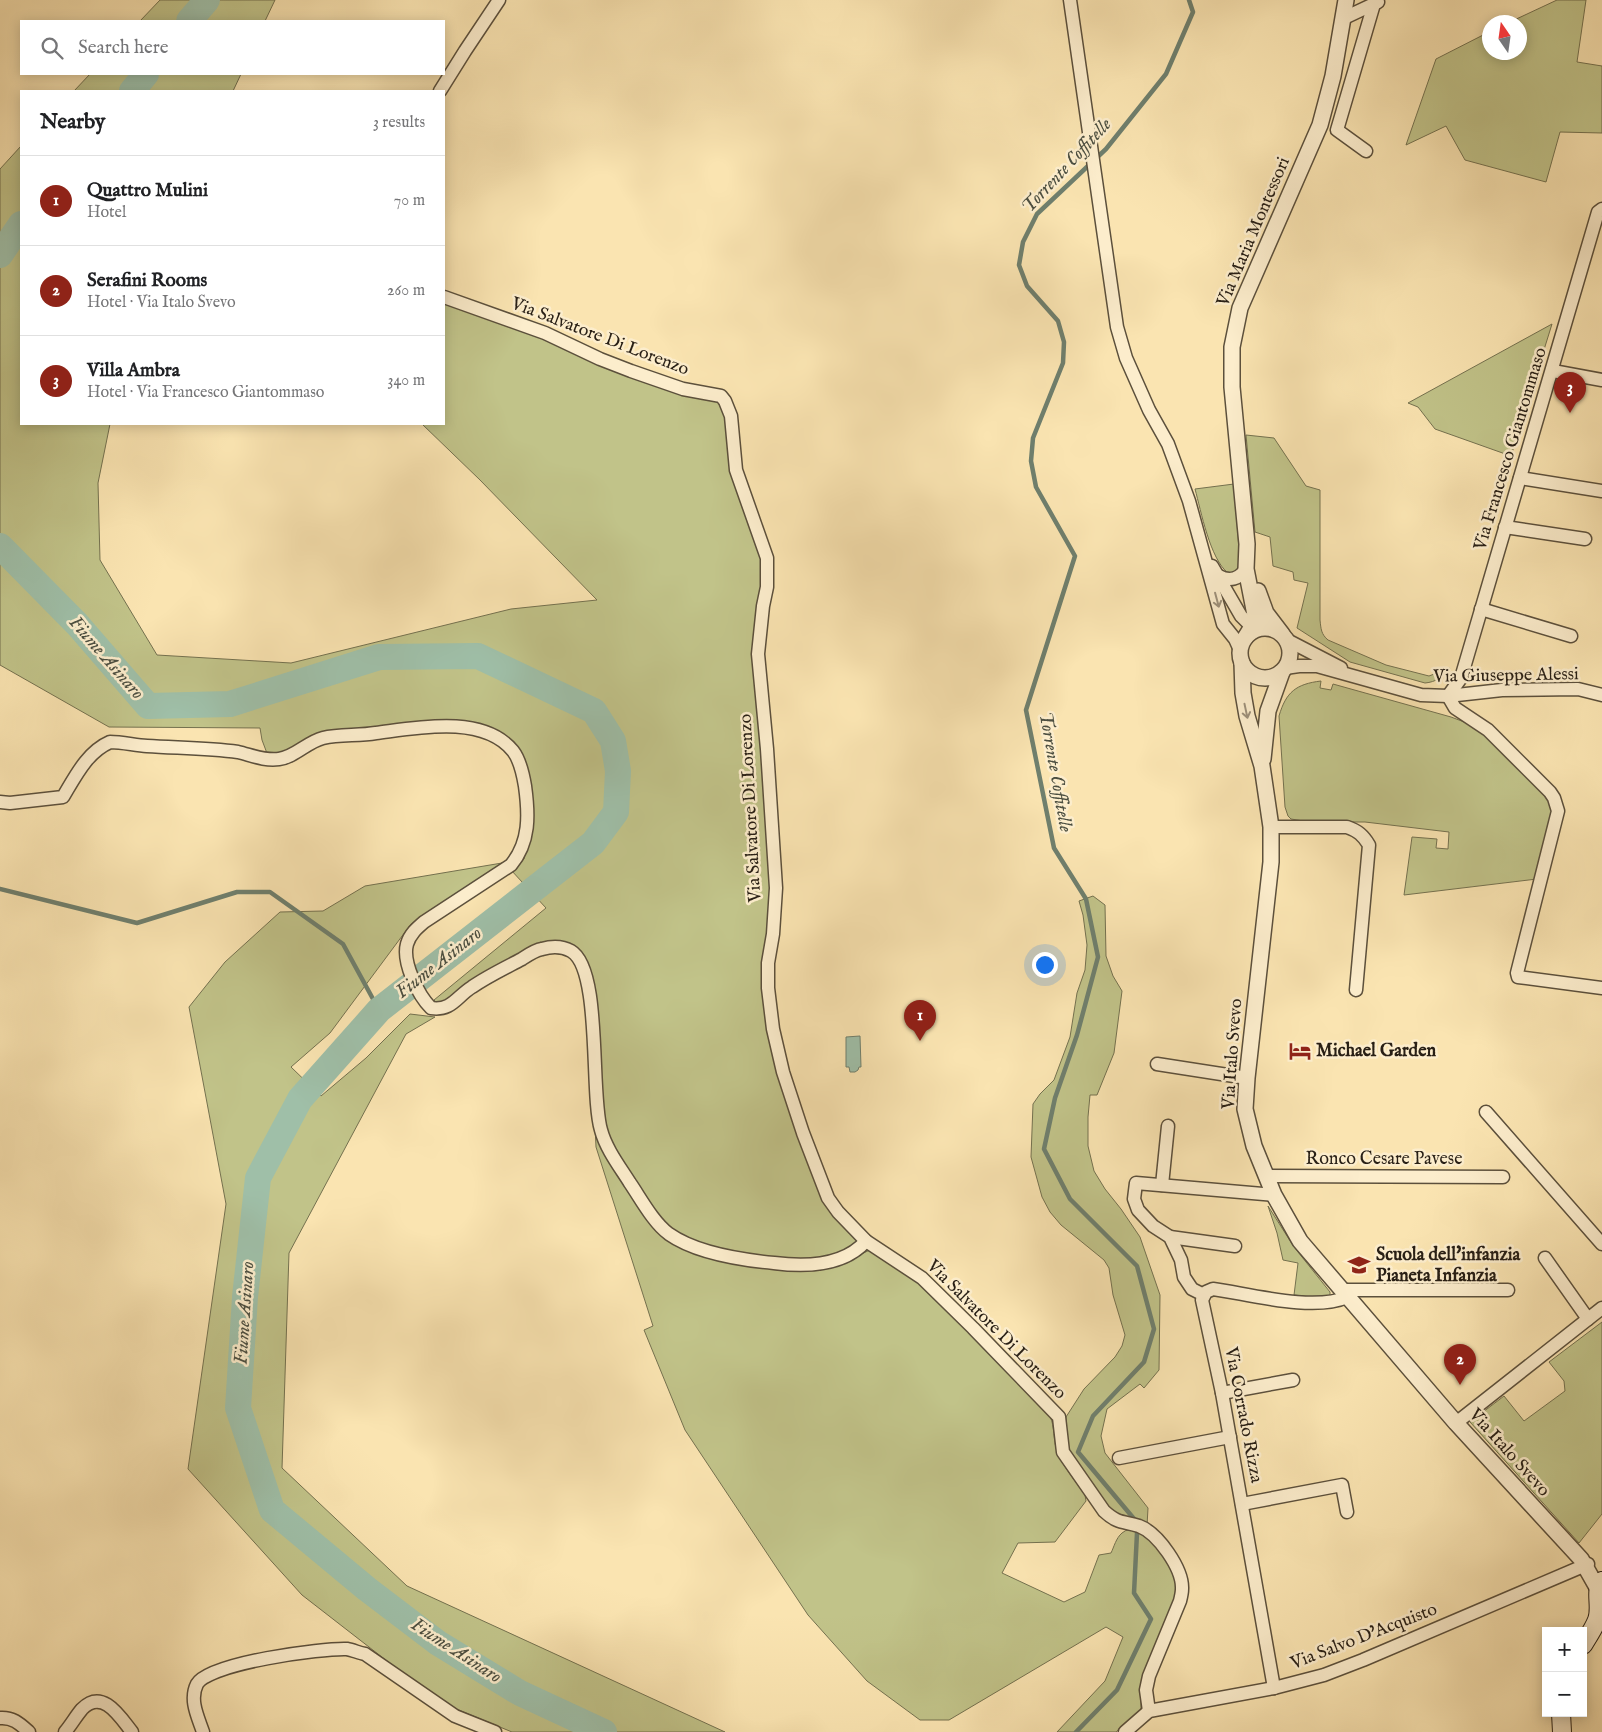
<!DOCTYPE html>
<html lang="en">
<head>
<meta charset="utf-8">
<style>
  :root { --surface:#fff; --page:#f6f6f6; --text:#202124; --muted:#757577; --line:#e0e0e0; --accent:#8f2418 }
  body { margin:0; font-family:"IM FELL English",serif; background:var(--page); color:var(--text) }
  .controls { position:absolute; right:15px; bottom:15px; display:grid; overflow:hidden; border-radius:0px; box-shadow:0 2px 12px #0003 }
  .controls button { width:45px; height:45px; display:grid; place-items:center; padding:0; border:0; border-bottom:1px solid var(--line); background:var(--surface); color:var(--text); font:25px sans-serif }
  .compass { position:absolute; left:1482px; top:15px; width:45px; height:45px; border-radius:50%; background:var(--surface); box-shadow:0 2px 12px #0003; rotate:347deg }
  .you { position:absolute; left:1044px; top:964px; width:18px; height:18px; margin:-12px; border:4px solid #fff; border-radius:50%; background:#1a73e8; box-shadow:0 0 0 8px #1a73e833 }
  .badge { display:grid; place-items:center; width:32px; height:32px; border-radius:50%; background:var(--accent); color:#fff; font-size:16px; font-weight:700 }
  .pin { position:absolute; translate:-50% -41px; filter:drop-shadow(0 1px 2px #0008) }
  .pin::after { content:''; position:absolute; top:26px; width:18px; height:15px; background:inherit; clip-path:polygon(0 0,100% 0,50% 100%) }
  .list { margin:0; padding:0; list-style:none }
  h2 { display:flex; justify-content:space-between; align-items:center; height:65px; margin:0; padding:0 20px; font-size:21px }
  h2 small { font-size:16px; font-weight:400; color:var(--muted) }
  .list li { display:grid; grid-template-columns:32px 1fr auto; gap:15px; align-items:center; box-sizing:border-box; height:90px; padding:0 20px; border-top:1px solid var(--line) }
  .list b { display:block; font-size:19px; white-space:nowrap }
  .list p { margin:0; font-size:16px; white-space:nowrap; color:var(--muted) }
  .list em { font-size:16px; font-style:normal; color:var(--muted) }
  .icon { flex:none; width:28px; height:28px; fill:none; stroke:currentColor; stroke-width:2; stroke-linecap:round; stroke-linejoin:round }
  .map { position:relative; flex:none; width:1602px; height:1732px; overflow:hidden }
  .search { position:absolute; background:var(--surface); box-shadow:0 2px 12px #0003; left:20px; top:20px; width:425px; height:55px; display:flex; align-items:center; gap:12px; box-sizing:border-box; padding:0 18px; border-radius:0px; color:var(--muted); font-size:19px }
  .panel { position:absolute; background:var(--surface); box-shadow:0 2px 12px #0003; left:20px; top:90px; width:425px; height:335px; border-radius:0px }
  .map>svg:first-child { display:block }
  .green { fill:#c1c389; stroke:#74714f }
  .water { fill:#9fbfa8; stroke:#6f7f6d }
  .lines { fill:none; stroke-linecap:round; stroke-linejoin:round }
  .stream { stroke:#6f7f6d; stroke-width:4.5 }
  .river { stroke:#9fbfa8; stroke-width:26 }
  .minor-casing { stroke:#5c503c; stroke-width:15 }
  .tertiary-casing { stroke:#5c503c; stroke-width:18 }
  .secondary-casing { stroke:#281f15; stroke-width:20 }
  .minor { stroke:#fcedcc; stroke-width:12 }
  .tertiary { stroke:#fcedcc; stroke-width:15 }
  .secondary { stroke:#fcedcc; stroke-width:18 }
  .oneway { stroke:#9d907a }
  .labels { text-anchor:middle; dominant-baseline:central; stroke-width:5; stroke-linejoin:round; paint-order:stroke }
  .street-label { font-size:18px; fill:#281f15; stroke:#fcedcc }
  .poi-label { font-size:18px; font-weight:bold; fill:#281f15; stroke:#fcedcc; text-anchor:start }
  .water-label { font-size:19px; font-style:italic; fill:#4c4f41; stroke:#fcedcc }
</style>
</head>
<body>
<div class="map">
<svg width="1602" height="1732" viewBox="0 0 1602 1732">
  <rect width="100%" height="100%" fill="#fae4b1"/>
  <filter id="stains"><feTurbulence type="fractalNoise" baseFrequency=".004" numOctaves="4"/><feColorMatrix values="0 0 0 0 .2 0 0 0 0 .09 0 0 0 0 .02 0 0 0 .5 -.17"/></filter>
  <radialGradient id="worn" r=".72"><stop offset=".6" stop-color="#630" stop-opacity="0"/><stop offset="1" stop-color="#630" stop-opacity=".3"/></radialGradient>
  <g class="green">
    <path d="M160 0H275L265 21H140Z"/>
    <path d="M1557 0H1586L1577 62 1602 66V133L1560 132 1546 182 1465 160 1446 126 1406 145 1436 59 1489 32 1490 52H1520V22H1510Z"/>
    <path d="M90 74H241L233 91H74Z"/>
    <path d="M21 146V424H110L98 483 100 560 157 655 291 663 511 609 597 600 480 480 422 424H444V301L710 397 722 403 763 560 762 586 772 885 764 979 811 1172 858 1237V1242L856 1246 819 1260 782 1262 703 1246 674 1232 651 1210 612 1146 604 1122 590 970C581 950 580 949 559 942L448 1002 438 1004 434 1000 546 908 511 870 524 859 527 845 526 770 494 733 373 730 268 756 262 740 260 728 109 727 0 665V169Z"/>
    <path d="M1552 324 1511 456 1435 429 1418 407 1408 403Z"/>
    <path d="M1246 435 1274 438 1306 486 1320 490V620C1321 629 1321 634 1328 640L1386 665 1429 676 1450 668C1443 677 1436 682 1425 683L1350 662 1297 628 1308 583 1294 580 1293 572 1273 566 1270 537 1255 532Z"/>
    <path d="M1234 484 1240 562 1236 572 1228 573C1210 559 1201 511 1195 489Z"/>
    <path d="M1321 681 1320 688 1331 690 1333 684 1451 717 1467 723 1485 735 1550 802 1553 811 1537 879 1404 895 1412 837 1437 839 1436 848 1448 849 1449 832 1365 822H1310L1291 819 1288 816 1285 807 1279 716C1286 692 1296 684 1321 681Z"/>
    <path d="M502 863 411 924 330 1033 291 1067 321 1096 366 1058 410 1014 435 1017 406 1034 289 1253 282 1468 407 1586 725 1732H512L449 1706 387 1661 302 1595 188 1469 226 1204 189 1007 225 962 280 912 323 911 365 886Z"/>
    <path d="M1093 896 1105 905 1106 956 1113 976 1122 991 1114 1053 1097 1095H1090L1088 1117V1146L1094 1171 1105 1189 1121 1209 1140 1237 1160 1295 1159 1370 1144 1388 1140 1384 1107 1409 1101 1436 1105 1453 1148 1508 1147 1526 1129 1520 1111 1511 1072 1459 1067 1445 1066 1417 1084 1389 1115 1357 1122 1346 1125 1335 1113 1295 1109 1268 1104 1260 1061 1225 1050 1212 1042 1197 1031 1157 1033 1104 1040 1094 1054 1080 1070 1037 1077 993 1085 970 1087 945 1083 915 1079 901Z"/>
    <path d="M595 1126 646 1217 733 1262 852 1258 870 1250 919 1279 1050 1416C1055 1427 1053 1440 1057 1451 1061 1464 1077 1483 1085 1495L1086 1501 1055 1542 1018 1543 1002 1573 1064 1602 1085 1592 1099 1555 1111 1553C1114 1547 1116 1538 1122 1533 1141 1517 1166 1557 1172 1571 1176 1579 1176 1586 1176 1594L1141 1686V1710L1116 1732H1057L1105 1681 1123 1637 1106 1627 949 1720H920L867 1681 808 1615 685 1430 644 1330 653 1326 596 1147Z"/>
    <path d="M1268 1206 1294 1247 1330 1292V1296L1322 1298 1294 1295 1298 1263 1283 1260 1277 1233Z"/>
    <path d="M1602 1322V1514L1579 1543 1470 1422 1504 1396 1524 1421 1565 1391 1564 1381 1549 1362Z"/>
  </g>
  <path class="water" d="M860 1036 861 1067H859L858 1070 855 1072H850L849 1067H846V1037Z"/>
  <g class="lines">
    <g class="stream">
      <path d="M0 889 137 923 237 892H270L343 944 379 1010"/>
      <path d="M1135 1520 1078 1452 1093 1416 1144 1362 1154 1329 1137 1266 1070 1199 1044 1149 1055 1098 1077 1035 1098 957 1086 899 1054 848 1026 710 1075 556 1036 487 1031 461 1033 438 1063 363 1064 342 1058 321 1027 286 1019 265 1023 242 1037 214 1106 149 1166 74 1193 12 1189 0"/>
      <path d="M1076 1732 1117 1690 1151 1619 1134 1593 1137 1533"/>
    </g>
    <g class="river">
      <path d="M189 21 207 0"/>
      <path d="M132 91 146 74"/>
      <path d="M0 255 21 224"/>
      <path d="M0 546 77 624 148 706 230 704 379 657 478 656 594 711 613 741 618 771 616 812 593 843 379 1010 300 1099 258 1178 245 1297 238 1408 272 1510 367 1589 438 1643 520 1693 604 1732"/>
    </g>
    <g class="minor-casing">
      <g id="minor">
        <path d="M1070 0 1117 327 1126 358 1149 410 1168 444 1189 501 1223 624 1235 639 1240 650"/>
        <path d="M1342 19 1378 2"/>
        <path d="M440 91 465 51 499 0"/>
        <path d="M1366 151 1337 130 1374 4"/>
        <path d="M1602 209 1598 212 1461 678 1448 696 1455 708 1488 730 1550 792 1554 798 1558 811 1517 973 1518 977 1602 988"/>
        <path d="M444 297 545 333 600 359 631 371 683 389 721 396 725 401 731 416 736 470 767 558V587L763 606 758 654 767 749 776 888 773 934 768 963V988L773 1029 783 1072 803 1133 828 1198 838 1212 866 1241 922 1278 973 1328 1059 1417 1063 1452 1104 1511C1118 1524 1123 1521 1139 1526 1158 1533 1183 1569 1182 1589 1182 1593 1181 1597 1180 1601L1149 1676 1146 1690 1149 1711"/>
        <path d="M1553 371 1602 380"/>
        <path d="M1520 478 1602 491"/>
        <path d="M1505 527 1585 539"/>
        <path d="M1212 566 1241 616 1248 623 1261 629"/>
        <path d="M1219 576C1230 582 1239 579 1246 569"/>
        <path d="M1481 609 1571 636"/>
        <path d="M1287 640 1341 668"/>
        <path d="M1285 668 1299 666H1317L1421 695 1448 696 1502 690 1578 689 1602 695"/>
        <path d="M0 802 10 803 63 797C75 777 87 752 110 742 122 742 134 745 147 746 177 748 208 748 238 752 251 755 264 761 279 759 295 757 307 742 323 738 340 734 358 736 376 733 416 728 483 714 513 751 520 760 523 774 525 786 529 815 530 842 511 865L424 922C417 928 410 934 407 944 402 962 418 995 431 1008 452 1011 456 997 472 987 488 976 505 968 522 959 528 955 535 950 542 949 552 946 562 946 571 951 602 969 590 1094 601 1130 606 1149 620 1167 630 1183 641 1199 653 1222 669 1234 696 1253 742 1260 774 1263 805 1267 844 1266 866 1241"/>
        <path d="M1271 827H1347C1358 831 1363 835 1369 845L1356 990"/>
        <path d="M1157 1064 1247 1078"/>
        <path d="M1486 1112 1602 1244"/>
        <path d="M1266 1176 1503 1177"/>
        <path d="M1162 1185 1168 1126"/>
        <path d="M1170 1237 1235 1246"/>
        <path d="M1545 1258 1588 1319"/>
        <path d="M1341 1290H1508"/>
        <path d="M1204 1295 1192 1289 1184 1277 1181 1260 1170 1237 1153 1226 1138 1210 1134 1199 1136 1183 1274 1195"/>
        <path d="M1222 1393 1293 1380"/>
        <path d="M1456 1423 1602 1308"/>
        <path d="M1119 1458 1230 1437"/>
        <path d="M1242 1504 1342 1485 1347 1512"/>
        <path d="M1274 1688 1222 1393 1202 1300 1206 1292 1213 1289C1249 1294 1314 1312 1347 1297"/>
        <path d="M0 1718C13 1717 20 1724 29 1732"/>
        <path d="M65 1732C71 1725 76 1716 82 1709 103 1688 120 1717 132 1732"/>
        <path d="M203 1732C198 1717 189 1700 197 1684 209 1663 322 1648 347 1649 353 1650 359 1653 365 1654L455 1716 495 1732"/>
        <path d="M1125 1732 1149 1711 1274 1688 1324 1675 1363 1660 1588 1564"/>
      </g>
    </g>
    <g class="tertiary-casing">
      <g id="tertiary">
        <path d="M1258 591 1266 613 1282 634"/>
        <circle cx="1265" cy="653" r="25"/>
        <path d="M1245 638 1256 620 1246 569 1247 544 1232 387V347L1240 308 1320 125 1333 76 1346 0"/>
        <path d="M1242 663 1243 693 1247 716 1262 766 1271 827V862L1247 1078 1245 1109 1254 1146 1274 1195 1300 1241 1456 1423 1581 1559 1598 1589"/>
        <path d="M1263 759 1268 711 1282 672"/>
      </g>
    </g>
    <g class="secondary-casing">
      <g id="secondary">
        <path d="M1583 1645C1588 1637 1594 1628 1597 1620 1602 1607 1594 1592 1602 1581"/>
        <path d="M1561 1713 1562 1732"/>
      </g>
    </g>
    <use href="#minor" class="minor"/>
    <use href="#tertiary" class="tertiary"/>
    <use href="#secondary" class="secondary"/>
  </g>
  <defs><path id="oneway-shaft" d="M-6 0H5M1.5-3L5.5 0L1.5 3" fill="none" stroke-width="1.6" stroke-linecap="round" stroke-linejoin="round" transform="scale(1.25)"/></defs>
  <g class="oneway">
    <use href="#oneway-shaft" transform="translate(1217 600) rotate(75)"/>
    <use href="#oneway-shaft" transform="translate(1246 711) rotate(78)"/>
  </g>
  <defs>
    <g id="hotel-bare" transform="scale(1.725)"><path d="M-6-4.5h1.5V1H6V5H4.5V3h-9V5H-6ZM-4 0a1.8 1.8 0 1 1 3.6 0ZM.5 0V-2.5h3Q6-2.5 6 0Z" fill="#8f2418" stroke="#fcedcc" stroke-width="2.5" paint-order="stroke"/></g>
    <g id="school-bare" transform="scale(1.725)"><path d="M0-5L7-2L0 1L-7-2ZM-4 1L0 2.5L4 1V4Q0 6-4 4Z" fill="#8f2418" stroke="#fcedcc" stroke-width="2.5" paint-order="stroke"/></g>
  </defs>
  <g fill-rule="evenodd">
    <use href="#hotel-bare" x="1300" y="1051"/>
    <use href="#school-bare" x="1359" y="1265"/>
  </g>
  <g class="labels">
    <g class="street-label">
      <text transform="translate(1254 232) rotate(-67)">Via Maria Montessori</text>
      <text transform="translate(600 337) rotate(21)">Via Salvatore Di Lorenzo</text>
      <text transform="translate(1511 449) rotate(-73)">Via Francesco Giantommaso</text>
      <text transform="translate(1506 676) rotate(-1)">Via Giuseppe Alessi</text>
      <text transform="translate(751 808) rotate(-93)">Via Salvatore Di Lorenzo</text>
      <text transform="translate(1233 1054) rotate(-86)">Via Italo Svevo</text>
      <text x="1384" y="1159">Ronco Cesare Pavese</text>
      <text transform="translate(996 1330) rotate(45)">Via Salvatore Di Lorenzo</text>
      <text transform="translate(1243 1415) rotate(79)">Via Corrado Rizza</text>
      <text transform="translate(1509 1453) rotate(48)">Via Italo Svevo</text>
      <text transform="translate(1364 1637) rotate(-21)">Via Salvo D'Acquisto</text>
    </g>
    <g class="poi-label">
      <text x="1316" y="1051">Michael Garden</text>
      <text x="1376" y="1255">Scuola dell'infanzia<tspan x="1376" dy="21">Pianeta Infanzia</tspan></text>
    </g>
    <g class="water-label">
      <text transform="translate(1067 166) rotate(-47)">Torrente Coffitelle</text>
      <text transform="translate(106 658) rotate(49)">Fiume Asinaro</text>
      <text transform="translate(1055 772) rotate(80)">Torrente Coffitelle</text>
      <text transform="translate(439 963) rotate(-38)">Fiume Asinaro</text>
      <text transform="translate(245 1313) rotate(-86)">Fiume Asinaro</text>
      <text transform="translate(456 1651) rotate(33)">Fiume Asinaro</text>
    </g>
  </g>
  <rect width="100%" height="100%" filter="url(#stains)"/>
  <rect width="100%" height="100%" fill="url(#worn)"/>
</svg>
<div class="controls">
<button>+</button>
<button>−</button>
</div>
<svg class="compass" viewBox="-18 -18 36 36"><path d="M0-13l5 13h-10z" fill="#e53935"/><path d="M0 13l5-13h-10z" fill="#757577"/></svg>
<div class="you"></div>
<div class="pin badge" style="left:920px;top:1041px">1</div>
<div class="pin badge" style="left:1460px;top:1385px">2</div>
<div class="pin badge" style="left:1570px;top:413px">3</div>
<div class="search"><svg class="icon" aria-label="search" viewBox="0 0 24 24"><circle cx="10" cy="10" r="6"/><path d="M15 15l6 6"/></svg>Search here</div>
<section class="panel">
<h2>Nearby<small>3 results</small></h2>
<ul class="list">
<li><span class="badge">1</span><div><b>Quattro Mulini</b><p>Hotel</p></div><em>70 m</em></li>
<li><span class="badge">2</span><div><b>Serafini Rooms</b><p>Hotel · Via Italo Svevo</p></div><em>260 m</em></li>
<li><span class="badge">3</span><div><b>Villa Ambra</b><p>Hotel · Via Francesco Giantommaso</p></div><em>340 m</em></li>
</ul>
</section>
</div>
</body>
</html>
